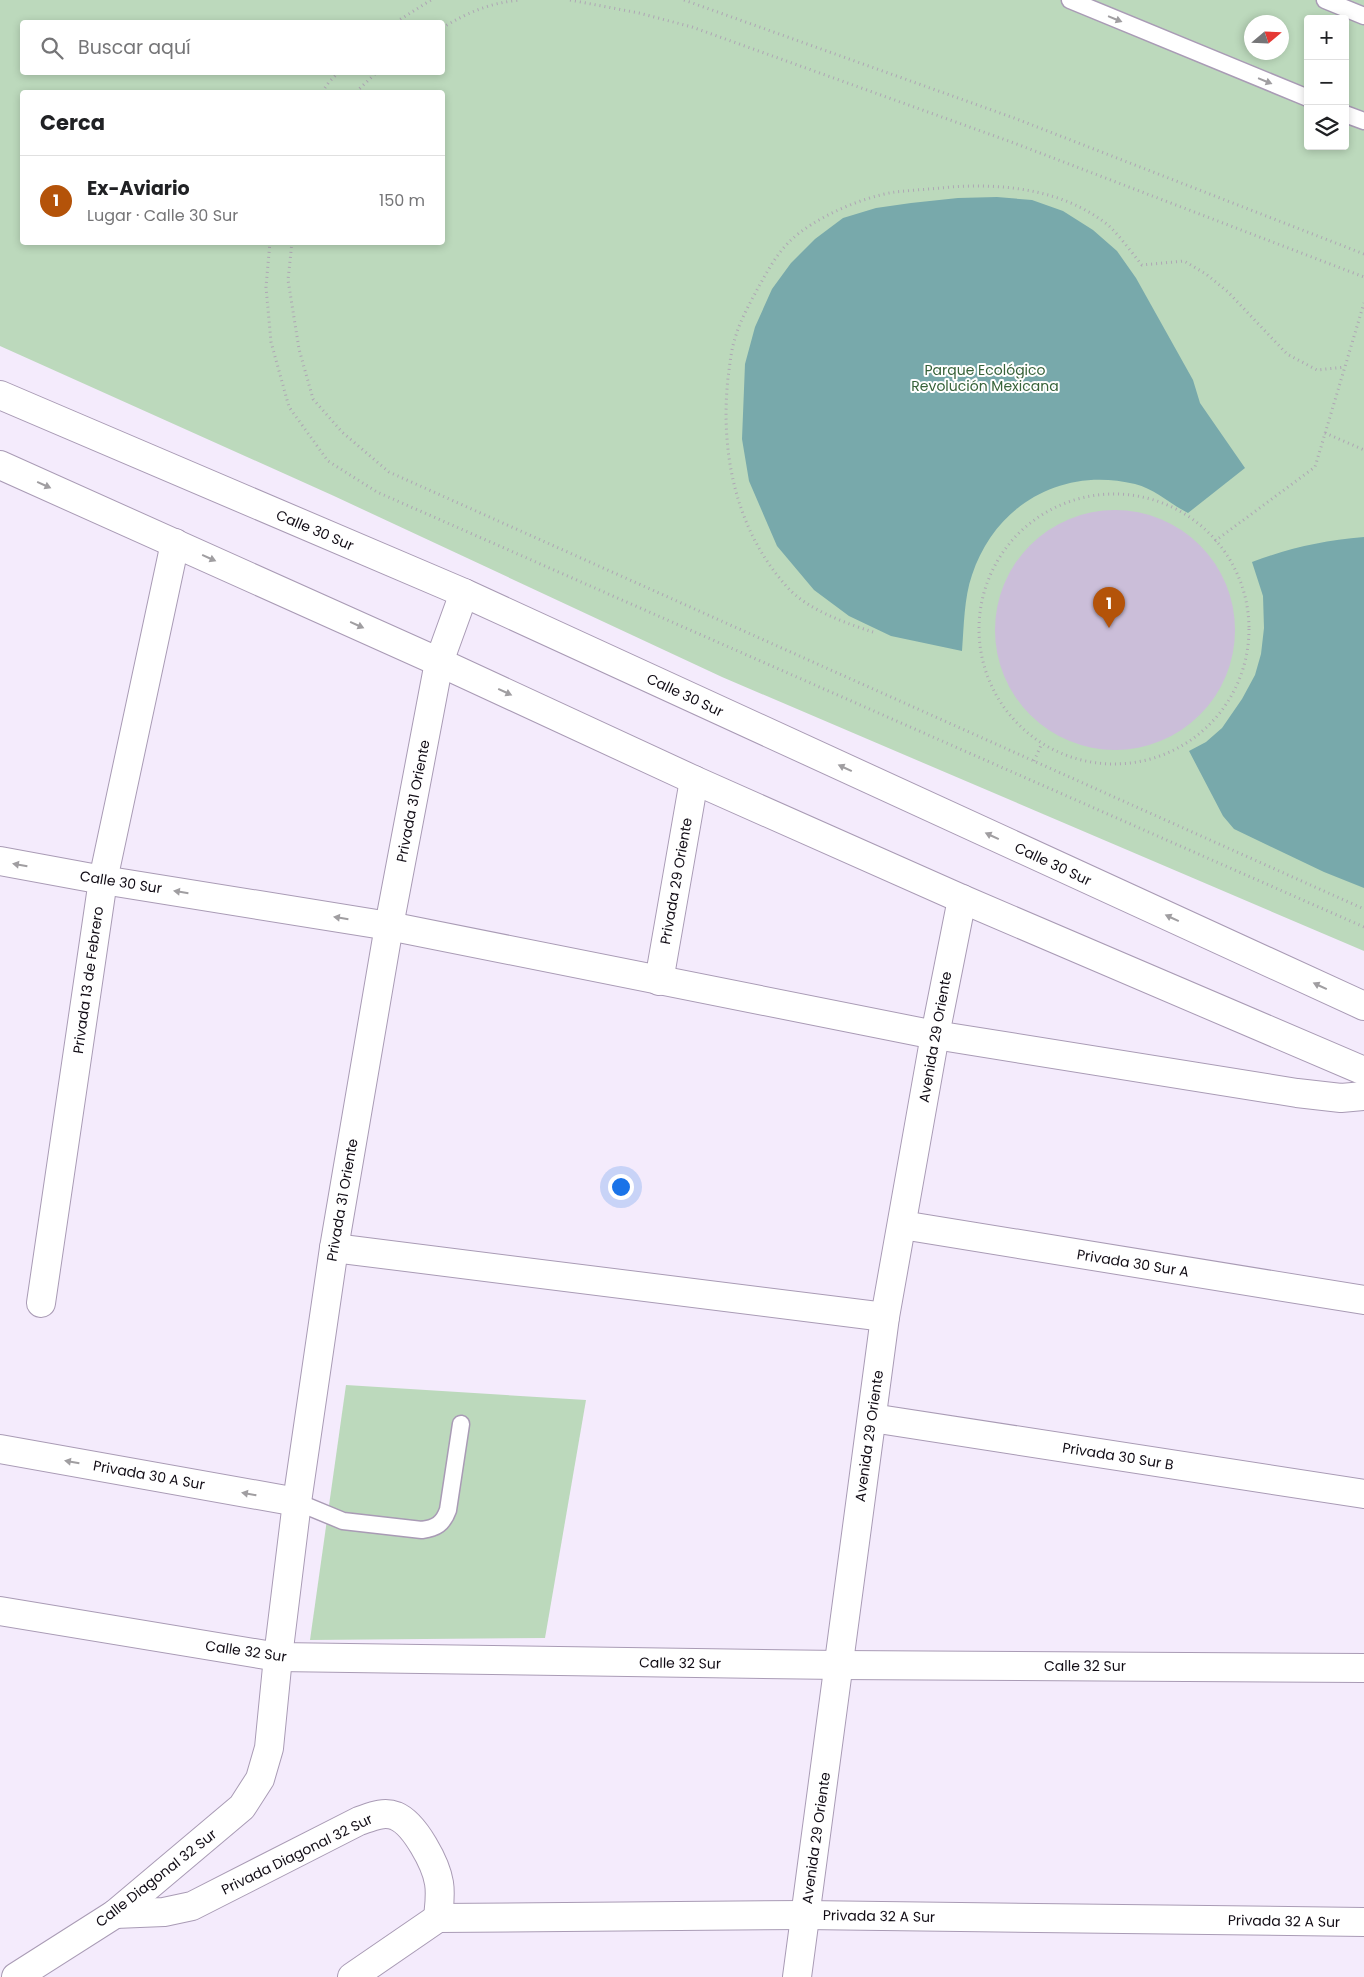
<!DOCTYPE html>
<html lang="es">
<head>
<meta charset="utf-8">
<style>
  :root { --surface:#fff; --page:#f2f2f2; --text:#202124; --muted:#757577; --line:#e0e0e0; --accent:#b45309 }
  body { margin:0; font-family:Poppins,sans-serif; background:var(--page); color:var(--text) }
  .controls { position:absolute; right:15px; top:15px; display:grid; overflow:hidden; border-radius:5px; box-shadow:0 2px 8px #0003 }
  .controls button { width:45px; height:45px; display:grid; place-items:center; padding:0; border:0; border-bottom:1px solid var(--line); background:var(--surface); color:var(--text); font:25px sans-serif }
  .compass { position:absolute; left:1244px; top:15px; width:45px; height:45px; border-radius:50%; background:var(--surface); box-shadow:0 2px 8px #0003; rotate:71deg }
  .you { position:absolute; left:620px; top:1186px; width:18px; height:18px; margin:-12px; border:4px solid #fff; border-radius:50%; background:#1a73e8; box-shadow:0 0 0 8px #1a73e833 }
  .badge { display:grid; place-items:center; width:32px; height:32px; border-radius:50%; background:var(--accent); color:#fff; font-size:16px; font-weight:700 }
  .pin { position:absolute; translate:-50% -41px; filter:drop-shadow(0 1px 2px #0008) }
  .pin::after { content:''; position:absolute; top:26px; width:18px; height:15px; background:inherit; clip-path:polygon(0 0,100% 0,50% 100%) }
  .list { margin:0; padding:0; list-style:none }
  h2 { display:flex; justify-content:space-between; align-items:center; height:65px; margin:0; padding:0 20px; font-size:21px }
  h2 small { font-size:16px; font-weight:400; color:var(--muted) }
  .list li { display:grid; grid-template-columns:32px 1fr auto; gap:15px; align-items:center; box-sizing:border-box; height:90px; padding:0 20px; border-top:1px solid var(--line) }
  .list b { display:block; font-size:19px; white-space:nowrap }
  .list p { margin:0; font-size:16px; white-space:nowrap; color:var(--muted) }
  .list em { font-size:16px; font-style:normal; color:var(--muted) }
  .icon { flex:none; width:28px; height:28px; fill:none; stroke:currentColor; stroke-width:2; stroke-linecap:round; stroke-linejoin:round }
  .map { position:relative; flex:none; width:1364px; height:1977px; overflow:hidden }
  .search { position:absolute; background:var(--surface); box-shadow:0 2px 8px #0003; left:20px; top:20px; width:425px; height:55px; display:flex; align-items:center; gap:12px; box-sizing:border-box; padding:0 18px; border-radius:5px; color:var(--muted); font-size:19px }
  .panel { position:absolute; background:var(--surface); box-shadow:0 2px 8px #0003; left:20px; top:90px; width:425px; height:155px; border-radius:5px }
  .map>svg:first-child { display:block }
  .green { fill:#bcd9bc; fill-rule:evenodd }
  .water { fill:#78a9ab }
  .building { fill:#cbbed9 }
  .lines { fill:none; stroke-linecap:round; stroke-linejoin:round }
  .service-casing { stroke:#a99bb5; stroke-width:19 }
  .minor-casing { stroke:#a99bb5; stroke-width:30 }
  .secondary-casing { stroke:#a99bb5; stroke-width:30 }
  .path { stroke:#aea6b4; stroke-width:3; stroke-dasharray:1 4; stroke-linecap:butt }
  .service { stroke:#fff; stroke-width:16 }
  .minor { stroke:#fff; stroke-width:28 }
  .secondary { stroke:#fff; stroke-width:28 }
  .oneway { fill:#a09ea1 }
  .labels { text-anchor:middle; dominant-baseline:central; stroke-width:4; stroke-linejoin:round; paint-order:stroke }
  .park-label { font-size:14px; fill:#376239; stroke:#fff }
  .street-label { font-size:14px; fill:#110c15; stroke:#fff }
</style>
</head>
<body>
<div class="map">
<svg width="1364" height="1977" viewBox="0 0 1364 1977">
  <rect width="100%" height="100%" fill="#f4ebfc"/>
  <g class="green">
    <path d="M0 0H1364V951L722 677 334 496 0 346ZM1308 19H1345V146H1308ZM22 22H442V72H22ZM1252 22H1282V52H1252ZM22 92H442V242H22Z"/>
    <path d="M346 1385 586 1400 545 1638 310 1640Z"/>
  </g>
  <g class="water">
    <path d="M997 197 1032 200 1063 211 1093 230 1117 251 1136 278 1193 380 1200 403 1245 468 1188 513C1170 504 1155 489 1135 484 1062 466 995 505 972 575 964 598 964 626 962 651L891 636 849 616 814 590 777 546 749 481 742 439 745 364 755 327 772 289 791 263 815 239 843 218 876 208 911 203 958 198Z"/>
    <path d="M1364 537V888L1324 872 1234 829 1223 816 1189 751 1206 742 1222 728 1242 699 1255 675 1261 654 1264 628 1263 596 1252 562C1292 547 1322 541 1364 537Z"/>
  </g>
  <circle class="building" cx="1115" cy="630" r="120"/>
  <g class="lines">
    <g class="service-casing">
      <g id="service">
        <path d="M1070 0 1308 98"/>
        <path d="M1325 0 1364 16"/>
        <path d="M1345 114 1364 121"/>
        <path d="M297 1502 343 1521 422 1530C436 1528 443 1524 448 1510L461 1424"/>
      </g>
    </g>
    <g class="minor-casing">
      <g id="minor">
        <path d="M0 861 103 880 389 926 935 1035 1297 1093 1341 1098 1364 1096"/>
        <path d="M659 981 694 780"/>
        <path d="M902 1225 1364 1300"/>
        <path d="M334 1248 885 1317"/>
        <path d="M41 1303 103 880 175 543"/>
        <path d="M872 1418 1364 1494"/>
        <path d="M0 1449 297 1502"/>
        <path d="M0 1611 278 1657 839 1665 1364 1668"/>
        <path d="M115 1914 164 1912 192 1906 359 1821C371 1817 383 1811 396 1816 415 1824 436 1864 439 1883 441 1895 439 1906 438 1918"/>
        <path d="M16 1977 115 1914 242 1807 260 1779 269 1748 278 1657 297 1502 334 1248 389 926 439 662 464 593"/>
        <path d="M352 1977 438 1918 805 1915 1364 1922"/>
        <path d="M797 1977 885 1317 935 1035 962 899"/>
      </g>
    </g>
    <g class="secondary-casing">
      <g id="secondary">
        <path d="M0 395 464 593 1364 1006"/>
        <path d="M0 465 439 662 694 780 962 899 1364 1071"/>
      </g>
    </g>
    <g class="path">
      <path d="M570 0 639 13 692 27 1014 143 1364 277"/>
      <path d="M684 0 1014 118 1364 254"/>
      <path d="M396 22 431 0"/>
      <path d="M442 28C468 12 490 3 520 0"/>
      <path d="M322 92 329 82 339 72"/>
      <path d="M356 92 377 72"/>
      <path d="M270 242 266 287 271 342 289 407 328 461 377 492 1364 927"/>
      <path d="M292 242 288 280 299 349 313 399 342 432 389 472 1364 909"/>
      <path d="M1325 433 1364 450"/>
      <circle cx="1114" cy="629" r="135"/>
      <path d="M1215 541 1315 467 1364 303"/>
      <path d="M873 632C845 623 809 610 789 589 736 532 720 453 728 378 730 364 731 349 736 335 741 319 750 303 758 288 767 272 776 255 789 242 813 218 862 197 895 192 913 190 932 189 951 187 1005 183 1064 190 1108 225 1120 236 1131 252 1142 265L1184 261 1206 274 1228 292 1287 354 1317 370 1345 367"/>
      <path d="M1034 761 1042 743"/>
    </g>
    <use href="#service" class="service"/>
    <use href="#minor" class="minor"/>
    <use href="#secondary" class="secondary"/>
  </g>
  <defs><path id="oneway-solid" d="M-6-.8H1V-3.2L6.5 0L1 3.2V.8H-6Z" transform="scale(1.25)"/></defs>
  <g class="oneway">
    <use href="#oneway-solid" transform="translate(1115 19) rotate(22)"/>
    <use href="#oneway-solid" transform="translate(1265 81) rotate(22)"/>
    <use href="#oneway-solid" transform="translate(44 485) rotate(24)"/>
    <use href="#oneway-solid" transform="translate(209 558) rotate(24)"/>
    <use href="#oneway-solid" transform="translate(357 625) rotate(24)"/>
    <use href="#oneway-solid" transform="translate(505 692) rotate(25)"/>
    <use href="#oneway-solid" transform="translate(845 768) rotate(-155)"/>
    <use href="#oneway-solid" transform="translate(992 836) rotate(-155)"/>
    <use href="#oneway-solid" transform="translate(20 865) rotate(-170)"/>
    <use href="#oneway-solid" transform="translate(181 892) rotate(-171)"/>
    <use href="#oneway-solid" transform="translate(341 918) rotate(-171)"/>
    <use href="#oneway-solid" transform="translate(1172 918) rotate(-155)"/>
    <use href="#oneway-solid" transform="translate(1320 986) rotate(-155)"/>
    <use href="#oneway-solid" transform="translate(72 1462) rotate(-170)"/>
    <use href="#oneway-solid" transform="translate(249 1494) rotate(-170)"/>
  </g>
  <g class="labels">
    <g class="park-label">
      <text x="985" y="370">Parque Ecológico<tspan x="985" dy="16">Revolución Mexicana</tspan></text>
    </g>
    <g class="street-label">
      <text transform="translate(315 530) rotate(23)">Calle 30 Sur</text>
      <text transform="translate(685 695) rotate(25)">Calle 30 Sur</text>
      <text transform="translate(413 801) rotate(-79)">Privada 31 Oriente</text>
      <text transform="translate(1053 864) rotate(25)">Calle 30 Sur</text>
      <text transform="translate(676 881) rotate(-80)">Privada 29 Oriente</text>
      <text transform="translate(121 882) rotate(9)">Calle 30 Sur</text>
      <text transform="translate(88 980) rotate(-82)">Privada 13 de Febrero</text>
      <text transform="translate(935 1037) rotate(-80)">Avenida 29 Oriente</text>
      <text transform="translate(342 1200) rotate(-80)">Privada 31 Oriente</text>
      <text transform="translate(1133 1263) rotate(9)">Privada 30 Sur A</text>
      <text transform="translate(869 1436) rotate(-82)">Avenida 29 Oriente</text>
      <text transform="translate(1118 1456) rotate(9)">Privada 30 Sur B</text>
      <text transform="translate(149 1475) rotate(10)">Privada 30 A Sur</text>
      <text transform="translate(246 1651) rotate(8)">Calle 32 Sur</text>
      <text transform="translate(680 1663) rotate(1)">Calle 32 Sur</text>
      <text x="1085" y="1666">Calle 32 Sur</text>
      <text transform="translate(816 1838) rotate(-82)">Avenida 29 Oriente</text>
      <text transform="translate(297 1854) rotate(-26)">Privada Diagonal 32 Sur</text>
      <text transform="translate(156 1878) rotate(-38)">Calle Diagonal 32 Sur</text>
      <text transform="translate(879 1916) rotate(1)">Privada 32 A Sur</text>
      <text transform="translate(1284 1921) rotate(1)">Privada 32 A Sur</text>
    </g>
  </g>
</svg>
<div class="controls">
<button>+</button>
<button>−</button>
<button><svg class="icon" aria-label="layers" viewBox="0 0 24 24"><path d="M12 4l9 5-9 5-9-5zM3 14l9 5 9-5"/></svg></button>
</div>
<svg class="compass" viewBox="-18 -18 36 36"><path d="M0-13l5 13h-10z" fill="#e53935"/><path d="M0 13l5-13h-10z" fill="#757577"/></svg>
<div class="you"></div>
<div class="pin badge" style="left:1109px;top:628px">1</div>
<div class="search"><svg class="icon" aria-label="search" viewBox="0 0 24 24"><circle cx="10" cy="10" r="6"/><path d="M15 15l6 6"/></svg>Buscar aquí</div>
<section class="panel">
<h2>Cerca<small></small></h2>
<ul class="list">
<li><span class="badge">1</span><div><b>Ex-Aviario</b><p>Lugar · Calle 30 Sur</p></div><em>150 m</em></li>
</ul>
</section>
</div>
</body>
</html>
